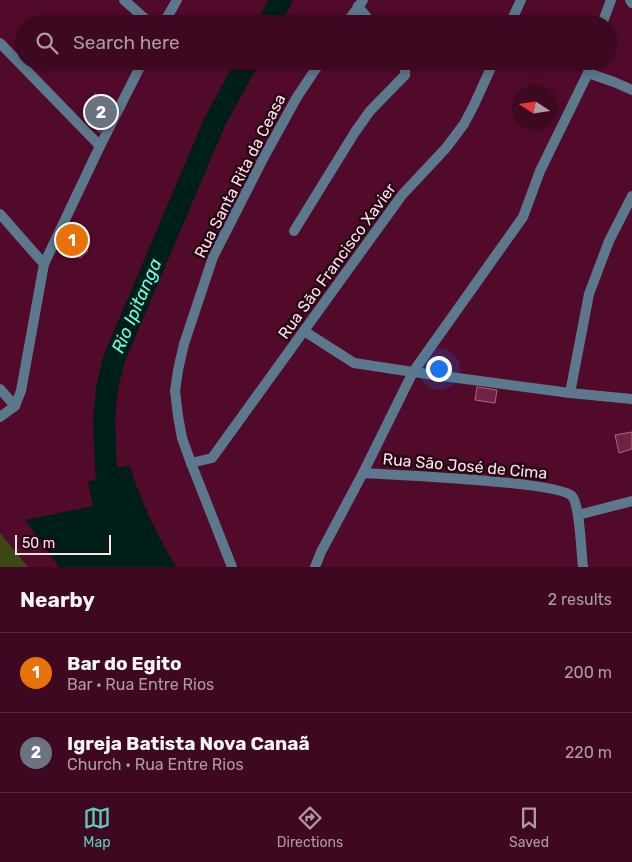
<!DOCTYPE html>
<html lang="en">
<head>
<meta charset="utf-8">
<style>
  :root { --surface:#3e0820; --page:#49162d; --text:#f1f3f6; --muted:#ad9aa5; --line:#57293e; --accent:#5dceb9 }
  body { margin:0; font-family:Rubik,sans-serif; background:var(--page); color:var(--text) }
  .compass { position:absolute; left:512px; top:85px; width:45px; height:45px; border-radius:50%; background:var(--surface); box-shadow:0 2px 8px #0003; rotate:282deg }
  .scale { position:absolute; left:15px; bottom:12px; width:96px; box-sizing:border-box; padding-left:5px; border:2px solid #fee2ea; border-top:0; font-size:14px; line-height:18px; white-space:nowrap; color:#fee2ea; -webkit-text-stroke:4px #260814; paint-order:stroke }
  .you { position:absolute; left:438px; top:368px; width:18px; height:18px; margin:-12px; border:4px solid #fff; border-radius:50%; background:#1a73e8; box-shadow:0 0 0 8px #1a73e833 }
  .badge { display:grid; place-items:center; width:32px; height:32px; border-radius:50%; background:var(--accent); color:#fff; font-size:16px; font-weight:700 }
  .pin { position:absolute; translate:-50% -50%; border:2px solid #fff; box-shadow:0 1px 5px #0006 }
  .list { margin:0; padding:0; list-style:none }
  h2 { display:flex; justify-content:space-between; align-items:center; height:65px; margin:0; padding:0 20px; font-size:21px }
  h2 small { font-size:16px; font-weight:400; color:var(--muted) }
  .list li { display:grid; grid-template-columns:32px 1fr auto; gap:15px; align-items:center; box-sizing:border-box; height:80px; padding:0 20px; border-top:1px solid var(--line) }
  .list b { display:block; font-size:19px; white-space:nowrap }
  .list p { margin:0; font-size:16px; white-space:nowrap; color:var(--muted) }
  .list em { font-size:16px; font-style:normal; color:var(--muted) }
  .icon { flex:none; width:28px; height:28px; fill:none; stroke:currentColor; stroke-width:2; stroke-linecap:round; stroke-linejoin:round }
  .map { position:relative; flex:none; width:632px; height:567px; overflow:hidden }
  .search { position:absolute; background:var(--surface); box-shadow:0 2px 8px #0003; left:15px; right:15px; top:15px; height:55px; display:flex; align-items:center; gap:12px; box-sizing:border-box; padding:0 18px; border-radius:28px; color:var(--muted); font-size:19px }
  .sheet { height:225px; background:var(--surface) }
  nav { display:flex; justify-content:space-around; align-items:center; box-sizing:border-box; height:70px; border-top:1px solid var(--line); background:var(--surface); font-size:14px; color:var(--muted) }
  nav a { display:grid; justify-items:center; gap:2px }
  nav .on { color:var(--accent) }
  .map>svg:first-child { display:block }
  .green { fill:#3d4715 }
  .water { fill:#001e18 }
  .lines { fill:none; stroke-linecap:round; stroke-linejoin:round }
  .river { stroke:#001e18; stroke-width:22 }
  .building { fill:#6d2541; stroke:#b2637d }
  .street { stroke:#5c788c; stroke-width:10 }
  .labels { text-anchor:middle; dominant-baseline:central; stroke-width:5; stroke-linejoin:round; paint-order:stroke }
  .street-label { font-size:16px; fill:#fee2ea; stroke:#260814 }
  .water-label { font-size:18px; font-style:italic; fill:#6ffce2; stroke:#260814 }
</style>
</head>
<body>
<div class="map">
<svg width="632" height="567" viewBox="0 0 632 567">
  <rect width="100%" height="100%" fill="#520a2b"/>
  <path class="green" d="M0 533 28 567H0Z"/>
  <path class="water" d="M130 466C141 503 157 534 176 567H59L25 520 93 506 88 481 98 480 97 470Z"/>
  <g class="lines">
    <g class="river">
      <path d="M268 24 281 0"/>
      <path id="s1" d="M114 498 106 472 104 419 107 388 114 359 215 121 248 61"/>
    </g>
  </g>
  <g class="building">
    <path d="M95 94 112 107 100 132 88 124 93 114 85 110Z"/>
    <path d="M71 234 88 251 80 258 66 242Z"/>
    <path d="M477 387 497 390 495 403 475 400Z"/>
    <path d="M632 432V449L619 453 615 435Z"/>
  </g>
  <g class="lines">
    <g class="street">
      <path d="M124 0 151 24"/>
      <path d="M630 0 632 3"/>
      <path d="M358 6 372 24"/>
      <path d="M163 24 177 0"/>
      <path d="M346 24 363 0"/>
      <path d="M510 24 521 0"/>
      <path d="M602 24 611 0"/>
      <path d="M0 43 100 146"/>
      <path d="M588 73 614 82 632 90"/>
      <path d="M0 214 44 264"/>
      <path d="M294 231 355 132 370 111 405 75V68L402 61"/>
      <path d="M304 331 354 363 413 372 570 393 632 399"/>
      <path d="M0 389 15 406"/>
      <path d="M570 393 589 294 609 241 632 196"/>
      <path d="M0 417 15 406 21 391 44 264 100 146 143 61"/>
      <path d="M191 463 212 458 402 195 446 148 464 124 474 105 494 61"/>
      <path d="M363 473C393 475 557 481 572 496 580 505 581 552 583 567"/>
      <path d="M578 515 632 501"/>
      <path d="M232 567 191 463 182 438 178 416 175 391 178 370 184 344 213 257 265 155 297 97 321 61"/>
      <path d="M315 567 321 552 363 473 413 372 523 217 540 171 588 73 592 61"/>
    </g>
  </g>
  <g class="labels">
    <g class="street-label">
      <text transform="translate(240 176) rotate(-63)">Rua Santa Rita da Ceasa</text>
      <text transform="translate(337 261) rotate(-54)">Rua São Francisco Xavier</text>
      <text transform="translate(465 466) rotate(5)">Rua São José de Cima</text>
    </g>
    <g class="water-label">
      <text stroke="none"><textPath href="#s1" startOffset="199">Rio Ipitanga</textPath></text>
    </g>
  </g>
</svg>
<svg class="compass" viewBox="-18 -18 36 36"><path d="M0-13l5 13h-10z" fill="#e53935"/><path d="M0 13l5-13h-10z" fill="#ad9aa5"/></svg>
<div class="scale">50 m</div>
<div class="you"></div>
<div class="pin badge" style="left:72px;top:240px;background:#e8710a">1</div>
<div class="pin badge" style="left:101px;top:112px;background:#6b7280">2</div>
<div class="search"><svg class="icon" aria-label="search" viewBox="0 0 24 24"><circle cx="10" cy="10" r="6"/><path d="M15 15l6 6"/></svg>Search here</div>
</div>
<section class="sheet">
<h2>Nearby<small>2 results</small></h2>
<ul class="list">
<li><span class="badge" style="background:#e8710a">1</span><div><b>Bar do Egito</b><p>Bar · Rua Entre Rios</p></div><em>200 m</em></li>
<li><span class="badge" style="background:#6b7280">2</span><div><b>Igreja Batista Nova Canaã</b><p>Church · Rua Entre Rios</p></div><em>220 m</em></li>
</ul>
</section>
<nav>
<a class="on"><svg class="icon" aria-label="map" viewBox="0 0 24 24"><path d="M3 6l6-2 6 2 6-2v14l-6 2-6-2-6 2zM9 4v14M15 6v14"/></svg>Map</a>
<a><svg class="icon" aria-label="directions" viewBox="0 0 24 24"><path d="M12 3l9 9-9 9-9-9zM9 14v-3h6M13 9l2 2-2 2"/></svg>Directions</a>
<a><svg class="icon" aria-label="saved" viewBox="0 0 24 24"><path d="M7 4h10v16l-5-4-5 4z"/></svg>Saved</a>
</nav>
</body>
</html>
